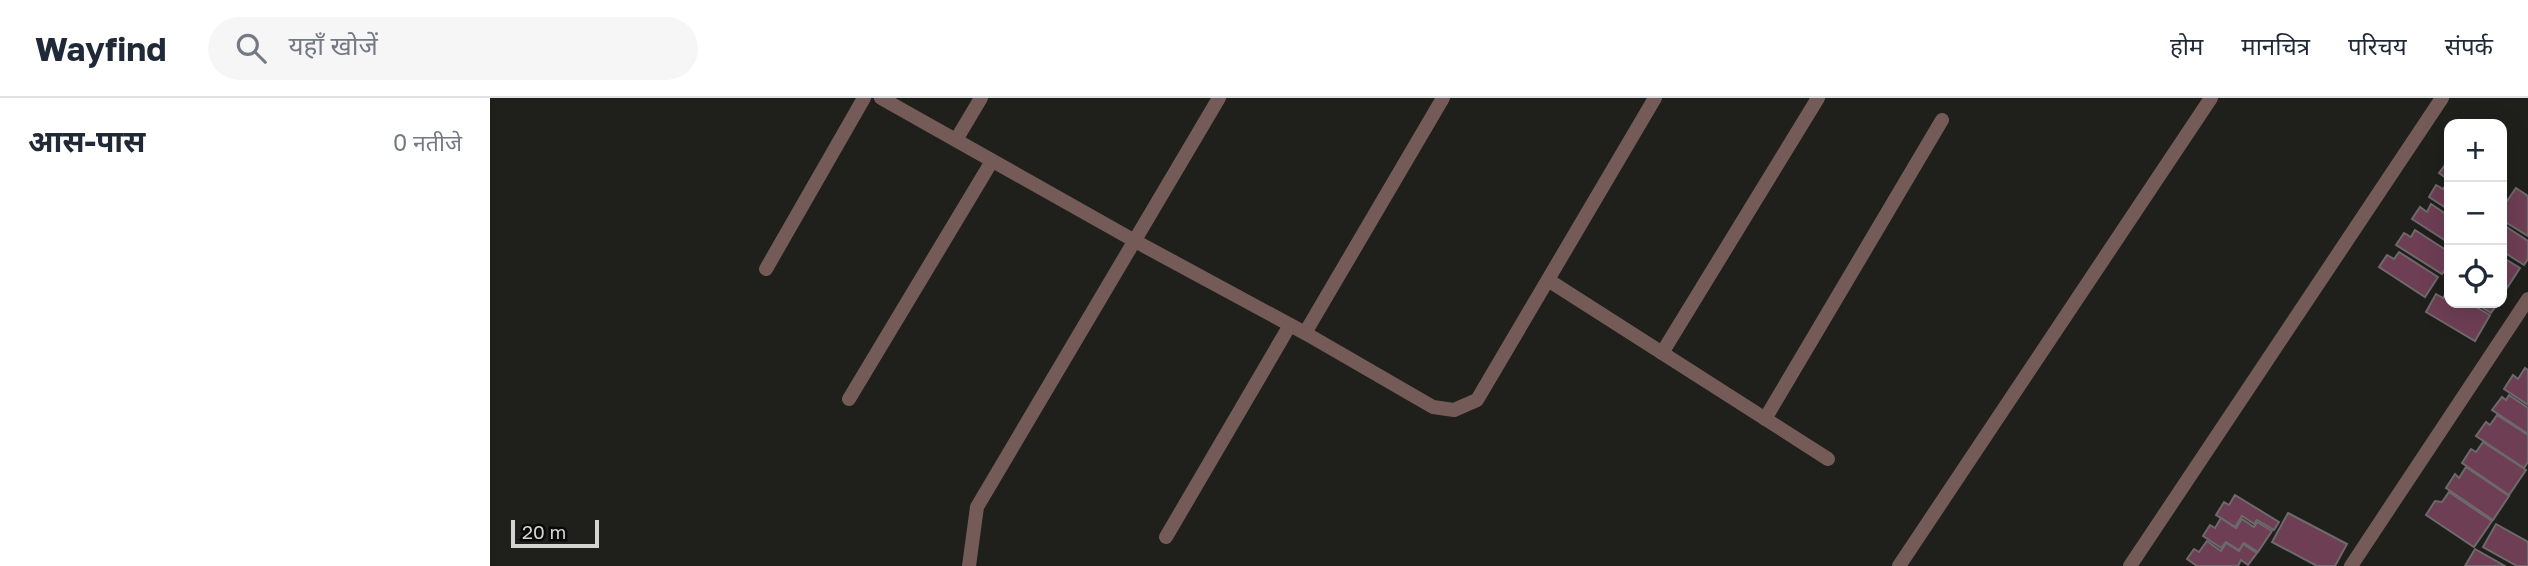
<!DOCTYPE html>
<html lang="hi">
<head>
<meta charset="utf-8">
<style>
  :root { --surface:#fff; --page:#f6f6f7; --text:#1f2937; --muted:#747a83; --line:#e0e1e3 }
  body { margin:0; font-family:"Golos Text","Noto Sans Devanagari",sans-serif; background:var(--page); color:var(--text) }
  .controls { position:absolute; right:21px; top:21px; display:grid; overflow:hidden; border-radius:14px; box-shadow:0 7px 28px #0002 }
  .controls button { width:63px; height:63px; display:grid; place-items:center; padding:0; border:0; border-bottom:2px solid var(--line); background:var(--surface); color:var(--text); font:35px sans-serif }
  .scale { position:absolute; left:21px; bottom:18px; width:88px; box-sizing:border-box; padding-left:7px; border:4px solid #d4d4d1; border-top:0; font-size:19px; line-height:24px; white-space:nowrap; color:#d4d4d1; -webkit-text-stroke:5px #090907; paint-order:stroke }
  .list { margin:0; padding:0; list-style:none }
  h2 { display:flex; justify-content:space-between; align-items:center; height:91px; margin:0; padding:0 28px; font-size:30px }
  h2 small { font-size:23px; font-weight:400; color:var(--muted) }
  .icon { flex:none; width:38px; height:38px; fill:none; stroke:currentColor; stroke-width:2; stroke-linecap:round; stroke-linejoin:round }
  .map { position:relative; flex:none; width:2038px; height:468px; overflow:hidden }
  header { display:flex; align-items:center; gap:42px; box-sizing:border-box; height:98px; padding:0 35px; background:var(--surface); border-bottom:2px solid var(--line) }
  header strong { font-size:33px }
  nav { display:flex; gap:38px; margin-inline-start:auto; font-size:24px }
  .search { width:490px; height:63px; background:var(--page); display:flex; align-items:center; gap:18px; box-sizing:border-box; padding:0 24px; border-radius:38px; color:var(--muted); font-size:26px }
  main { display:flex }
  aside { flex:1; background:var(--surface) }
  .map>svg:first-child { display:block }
  .building { fill:#6e3e54; stroke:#6e696b; stroke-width:2 }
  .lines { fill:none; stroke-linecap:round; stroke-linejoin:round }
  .street { stroke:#745b57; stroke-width:14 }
</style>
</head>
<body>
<header>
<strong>Wayfind</strong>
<div class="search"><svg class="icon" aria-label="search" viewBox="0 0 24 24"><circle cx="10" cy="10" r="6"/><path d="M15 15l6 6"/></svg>यहाँ खोजें</div>
<nav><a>होम</a><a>मानचित्र</a><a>परिचय</a><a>संपर्क</a></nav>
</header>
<main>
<aside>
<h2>आस-पास<small>0 नतीजे</small></h2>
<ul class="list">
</ul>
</aside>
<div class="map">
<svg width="2038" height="468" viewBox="0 0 2038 468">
  <rect width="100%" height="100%" fill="#1f1f1b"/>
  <g class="building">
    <path d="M1958 63 1959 64V82L1949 75Z"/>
    <path d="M1958 84 1959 85V112L1939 99 1946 87 1953 91Z"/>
    <path d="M2026 90 2038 98V138L2012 122V104L2015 106Z"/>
    <path d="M1941 106 1959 118V145L1922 121 1930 109 1937 114Z"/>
    <path d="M2012 126 2038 143V161L2034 167 2012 153Z"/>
    <path d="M1925 132 1959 154V165L1952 176 1906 147 1914 135 1921 139Z"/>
    <path d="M1909 154 1948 179 1935 199 1889 169 1897 157 1904 161Z"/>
    <path d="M2012 159 2030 170 2017 190 2012 186Z"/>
    <path d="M1958 192 1959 205H1979L2000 217 1985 243 1936 214 1946 196 1953 200Z"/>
    <path d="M1985 205H2008L2001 215Z"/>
    <path d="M2035 270 2038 272V307L2014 291 2023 277 2028 281Z"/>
    <path d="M2019 297 2038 310V336L2002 312 2012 299 2016 302Z"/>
    <path d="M2007 317 2038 337V364L2034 370 1986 338 1996 324 2000 327Z"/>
    <path d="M1993 344 2036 372 2019 397 1972 365 1981 351 1986 354Z"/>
    <path d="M1976 369 2019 398 2003 422 1956 390 1965 376 1969 380Z"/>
    <path d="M1959 394 2002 423 1984 449 1936 417 1945 403 1952 404Z"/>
    <path d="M1745 397 1789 424 1784 432 1767 422 1764 426 1752 418 1745 429 1726 417 1734 404 1739 407Z"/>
    <path d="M1798 415 1857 446 1845 468H1827L1782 444Z"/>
    <path d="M1731 420 1746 430 1752 421 1764 429 1767 424 1782 433 1768 454 1754 445 1749 452 1736 444 1731 450 1713 438 1720 427 1725 430Z"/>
    <path d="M2006 426 2038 444V468H2027L1993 449Z"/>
    <path d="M1717 443 1731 453 1736 445 1749 453 1753 446 1767 455 1758 467 1751 462 1748 468H1707L1697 461 1704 451 1709 454Z"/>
    <path d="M1985 451 2015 468H1975Z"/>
  </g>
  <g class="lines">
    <g class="street">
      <path d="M391 0 645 143 815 235 953 0"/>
      <path d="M466 42 491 0"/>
      <path d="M276 171 374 0"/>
      <path d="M1058 182 1338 361"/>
      <path d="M815 235 943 309 964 312 987 302 1165 0"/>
      <path d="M1172 255 1328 0"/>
      <path d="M359 301 502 63"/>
      <path d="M1275 321 1452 22"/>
      <path d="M676 439 800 227"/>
      <path d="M479 468 487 409 729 0"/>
      <path d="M1409 468 1721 0"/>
      <path d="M1640 468 1952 0"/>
      <path d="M1861 468 2038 201"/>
    </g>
  </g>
</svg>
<div class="controls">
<button>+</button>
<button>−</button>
<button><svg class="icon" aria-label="locate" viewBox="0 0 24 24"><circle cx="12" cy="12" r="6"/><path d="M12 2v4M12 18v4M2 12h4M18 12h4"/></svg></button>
</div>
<div class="scale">20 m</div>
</div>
</main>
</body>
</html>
